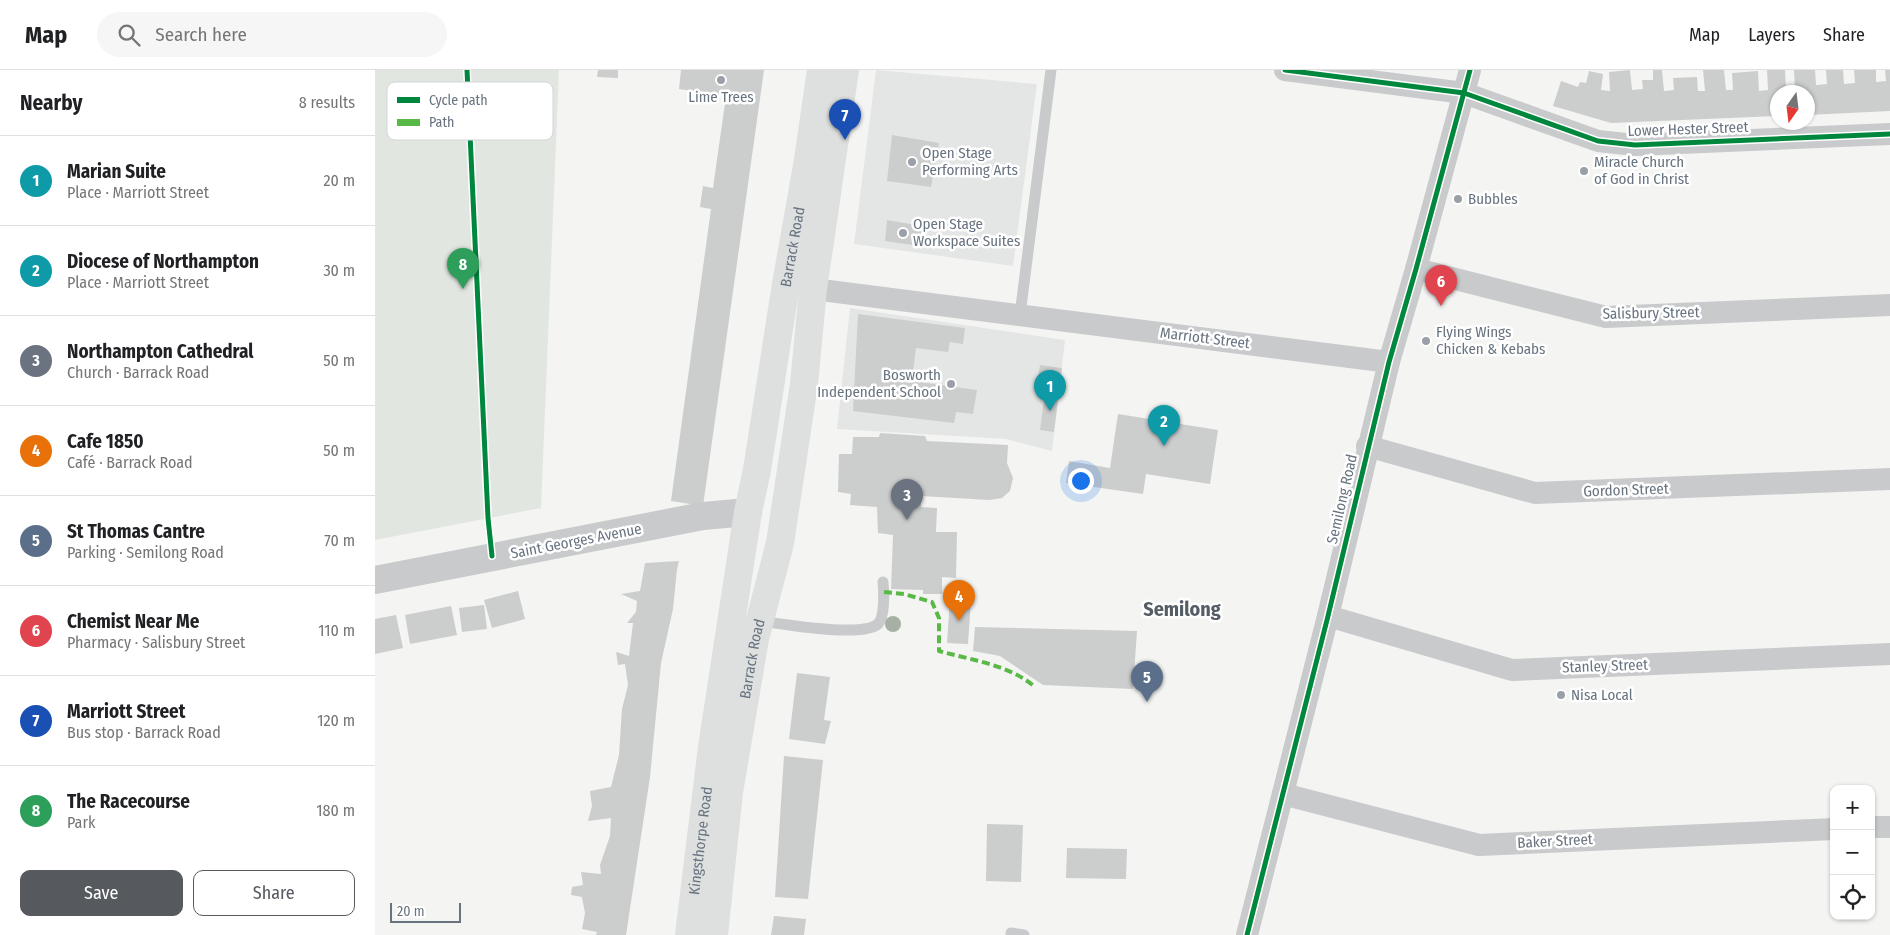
<!DOCTYPE html>
<html lang="en">
<head>
<meta charset="utf-8">
<style>
  :root { --surface:#fff; --page:#f6f6f6; --text:#202124; --muted:#757577; --line:#e0e0e0; --accent:#565a5f }
  body { margin:0; font-family:"Fira Sans Condensed",sans-serif; background:var(--page); color:var(--text) }
  .controls { position:absolute; right:15px; bottom:15px; display:grid; overflow:hidden; border-radius:10px; box-shadow:0 1px 4px #0004 }
  .controls button { width:45px; height:45px; display:grid; place-items:center; padding:0; border:0; border-bottom:1px solid var(--line); background:var(--surface); color:var(--text); font:25px sans-serif }
  .compass { position:absolute; left:1395px; top:15px; width:45px; height:45px; border-radius:50%; background:var(--surface); box-shadow:0 1px 4px #0004; rotate:194deg }
  .scale { position:absolute; left:15px; bottom:12px; width:71px; box-sizing:border-box; padding-left:5px; border:2px solid #687380; border-top:0; font-size:14px; line-height:18px; white-space:nowrap; color:#687380; -webkit-text-stroke:4px #fff; paint-order:stroke }
  .you { position:absolute; left:705px; top:410px; width:18px; height:18px; margin:-12px; border:4px solid #fff; border-radius:50%; background:#1a73e8; box-shadow:0 0 0 8px #1a73e833 }
  .badge { display:grid; place-items:center; width:32px; height:32px; border-radius:50%; background:var(--accent); color:#fff; font-size:16px; font-weight:700 }
  .pin { position:absolute; translate:-50% -41px; filter:drop-shadow(0 1px 2px #0008) }
  .pin::after { content:''; position:absolute; top:26px; width:18px; height:15px; background:inherit; clip-path:polygon(0 0,100% 0,50% 100%) }
  .list { margin:0; padding:0; list-style:none }
  h2 { display:flex; justify-content:space-between; align-items:center; height:65px; margin:0; padding:0 20px; font-size:21px }
  h2 small { font-size:16px; font-weight:400; color:var(--muted) }
  .list li { display:grid; grid-template-columns:32px 1fr auto; gap:15px; align-items:center; box-sizing:border-box; height:90px; padding:0 20px; border-top:1px solid var(--line) }
  .list b { display:block; font-size:19px; white-space:nowrap }
  .list p { margin:0; font-size:16px; white-space:nowrap; color:var(--muted) }
  .list em { font-size:16px; font-style:normal; color:var(--muted) }
  .actions { display:flex; gap:10px; padding:15px 20px }
  .actions a { flex:1; padding:11px 0; border:1px solid var(--accent); border-radius:10px; text-align:center; font-size:18px; color:var(--accent) }
  .actions .main { background:var(--accent); color:#fff }
  .icon { flex:none; width:28px; height:28px; fill:none; stroke:currentColor; stroke-width:2; stroke-linecap:round; stroke-linejoin:round }
  .map { position:relative; flex:none; width:1515px; height:865px; overflow:hidden }
  header { display:flex; align-items:center; gap:30px; box-sizing:border-box; height:70px; padding:0 25px; background:var(--surface); border-bottom:1px solid var(--line) }
  header strong { font-size:24px }
  nav { display:flex; gap:28px; margin-inline-start:auto; font-size:18px }
  .search { width:350px; height:45px; background:var(--page); display:flex; align-items:center; gap:12px; box-sizing:border-box; padding:0 18px; border-radius:28px; color:var(--muted); font-size:19px }
  main { display:flex }
  aside { flex:1; background:var(--surface) }
  .map>svg:first-child { display:block }
  .built { fill:#e4e6e6 }
  .green { fill:#e2e6e1 }
  .building { fill:#cccdcd }
  .lines { fill:none; stroke-linecap:round; stroke-linejoin:round }
  .service { stroke:#c9cacb; stroke-width:11 }
  .minor { stroke:#c9cacb; stroke-width:22 }
  .tertiary { stroke:#c9cacb; stroke-width:28 }
  .trunk { stroke:#dedfdf; stroke-width:28 }
  .quiet { stroke:#58b947; stroke-width:4; stroke-dasharray:8 4; stroke-linecap:butt }
  .cycleway-casing { stroke:#fff; stroke-width:8 }
  .cycleway { stroke:#00873e; stroke-width:5 }
  .tree { fill:#a7b0a5 }
  .poi-dot { fill:#99a0a8; stroke:#fff; stroke-width:2 }
  .labels { text-anchor:middle; dominant-baseline:central; stroke-width:5; stroke-linejoin:round; paint-order:stroke }
  .poi-label { font-size:15px; fill:#687380; stroke:#fff; text-anchor:start }
  .street-label { font-size:15px; fill:#687380; stroke:#fff }
  .district-label { font-size:20px; font-weight:bold; fill:#555d66; stroke:#fff }
  .key { fill:#fff; stroke:#d2d5d9; stroke-width:1 }
  .key-label { font-size:14px; fill:#687380 }
</style>
</head>
<body>
<header>
<strong>Map</strong>
<div class="search"><svg class="icon" aria-label="search" viewBox="0 0 24 24"><circle cx="10" cy="10" r="6"/><path d="M15 15l6 6"/></svg>Search here</div>
<nav><a>Map</a><a>Layers</a><a>Share</a></nav>
</header>
<main>
<aside>
<h2>Nearby<small>8 results</small></h2>
<ul class="list">
<li><span class="badge" style="background:#0f9aa8">1</span><div><b>Marian Suite</b><p>Place · Marriott Street</p></div><em>20 m</em></li>
<li><span class="badge" style="background:#0f9aa8">2</span><div><b>Diocese of Northampton</b><p>Place · Marriott Street</p></div><em>30 m</em></li>
<li><span class="badge" style="background:#6b7280">3</span><div><b>Northampton Cathedral</b><p>Church · Barrack Road</p></div><em>50 m</em></li>
<li><span class="badge" style="background:#e8710a">4</span><div><b>Cafe 1850</b><p>Café · Barrack Road</p></div><em>50 m</em></li>
<li><span class="badge" style="background:#5c6f8a">5</span><div><b>St Thomas Cantre</b><p>Parking · Semilong Road</p></div><em>70 m</em></li>
<li><span class="badge" style="background:#e0444e">6</span><div><b>Chemist Near Me</b><p>Pharmacy · Salisbury Street</p></div><em>110 m</em></li>
<li><span class="badge" style="background:#1a4fb4">7</span><div><b>Marriott Street</b><p>Bus stop · Barrack Road</p></div><em>120 m</em></li>
<li><span class="badge" style="background:#2e9e5b">8</span><div><b>The Racecourse</b><p>Park</p></div><em>180 m</em></li>
</ul>
<div class="actions"><a class="main">Save</a><a>Share</a></div>
</aside>
<div class="map">
<svg width="1515" height="865" viewBox="0 0 1515 865">
  <rect width="100%" height="100%" fill="#f4f4f3"/>
  <g class="built">
    <path d="M501 0 662 14 638 196 479 174Z"/>
    <path d="M475 238 690 270 677 381 631 369 462 359Z"/>
  </g>
  <path class="green" d="M0 0H184L166 438 0 470Z"/>
  <g class="building">
    <path d="M223 0H243V8L222 7Z"/>
    <path d="M306 0H389L328 436 296 431 336 139 325 137 328 116 338 118 351 26 304 19Z"/>
    <path d="M1255 0 1257 20 1268 19 1267 10H1278V0H1287L1289 21 1299 20 1298 8 1322 7 1323 21H1330L1328 0H1349L1351 20H1358L1357 3 1383 1 1384 21 1393 20 1392 0H1410L1411 19H1420L1419 0H1440L1441 15 1452 14 1451 0H1468L1469 14 1480 13 1479 0H1501V12L1511 11 1510 0H1515V41L1432 45V22H1402V46L1236 53 1178 36 1186 11 1203 17 1205 12 1211 13 1214 1 1228 4 1226 20 1235 21 1234 2Z"/>
    <path d="M517 65 564 73 556 117 512 111Z"/>
    <path d="M512 150 547 156 544 176 510 171Z"/>
    <path d="M483 244 590 258 588 274 575 272 573 282 541 278 537 311 602 320 598 344 581 342 579 353 478 341Z"/>
    <path d="M665 295 687 298 679 362 665 360 670 321 661 320Z"/>
    <path d="M743 344 843 360 835 414 771 404 768 424 691 413 694 391 735 398Z"/>
    <path d="M505 363 550 366 552 371 633 375 632 393 638 408 635 421 627 428 615 430 546 426V437L562 438 561 462H582L581 508 567 507V524H548V520L516 519 518 465 503 463 502 437 475 435 476 424 463 422 464 384H477L478 367H504Z"/>
    <path d="M304 491 302 499 298 539 286 593 275 707 251 865H221L222 862 207 859 210 843 207 827 196 825 197 817 208 815 206 802 226 804 225 795 235 766 236 748 213 751 217 736 215 721 236 717 244 685 247 639 253 615 250 594 243 595 241 582 254 586 258 553H252L261 542 262 531 246 524 265 521 270 493Z"/>
    <path d="M143 521 150 549 117 558 109 530Z"/>
    <path d="M575 528 596 530 593 574 572 573Z"/>
    <path d="M109 535 112 559 87 562 84 538Z"/>
    <path d="M76 536 82 565 35 574 30 545Z"/>
    <path d="M21 545 28 578 0 584V549Z"/>
    <path d="M600 557 762 561 758 619 668 615 625 586 598 581Z"/>
    <path d="M422 603 455 607 449 650 456 651 450 674 414 669Z"/>
    <path d="M409 686 448 690 433 829 400 827Z"/>
    <path d="M612 754 648 755 646 812 611 811Z"/>
    <path d="M692 778 752 779 751 809 691 808Z"/>
    <path d="M399 846 431 849 429 865H396Z"/>
  </g>
  <g class="lines">
    <g class="service">
      <path d="M645 245 676 0"/>
      <path d="M385 551C407 554 487 568 503 554 510 547 509 522 508 512"/>
      <path d="M636 863 649 865"/>
    </g>
    <g class="minor">
      <path d="M910 0 1089 23 1223 71 1260 75 1515 64"/>
      <path d="M1041 199 1231 247 1515 235"/>
      <path d="M438 219 1014 292"/>
      <path d="M992 376 1160 423 1515 409"/>
      <path d="M953 546 1137 600 1515 584"/>
      <path d="M908 724 1104 775 1459 759"/>
      <path d="M1496 757H1515"/>
      <path d="M872 865 953 546 1014 292 1041 199 1095 0"/>
    </g>
    <path class="tertiary" d="M0 510 328 446 373 442"/>
    <g class="trunk">
      <path id="s1" d="M314 865 337 677 373 442 382 400 411 214 433 90 446 0"/>
      <path id="s2" d="M339 865 354 722 380 569 405 473 429 314 438 219 470 0"/>
    </g>
    <path class="quiet" d="M509 522 529 524 557 532 564 548V581C596 590 635 595 660 617"/>
    <g class="cycleway-casing">
      <g id="cycleway">
        <path d="M92 0 113 448 117 486"/>
        <path d="M910 0 1089 23 1223 71 1260 75 1515 64"/>
        <path d="M872 865 953 546 1014 292 1041 199 1095 0"/>
      </g>
    </g>
    <use href="#cycleway" class="cycleway"/>
  </g>
  <circle class="tree" cx="518" cy="554" r="8"/>
  <g class="poi-dot">
    <circle cx="346" cy="10" r="5"/>
    <circle cx="537" cy="92" r="5"/>
    <circle cx="1209" cy="101" r="5"/>
    <circle cx="1083" cy="129" r="5"/>
    <circle cx="528" cy="163" r="5"/>
    <circle cx="1051" cy="271" r="5"/>
    <circle cx="576" cy="314" r="5"/>
    <circle cx="1186" cy="625" r="5"/>
  </g>
  <g class="labels">
    <g class="poi-label">
      <text x="346" y="27" text-anchor="middle">Lime Trees</text>
      <text x="547" y="83">Open Stage<tspan x="547" dy="17">Performing Arts</tspan></text>
      <text x="1219" y="92">Miracle Church<tspan x="1219" dy="17">of God in Christ</tspan></text>
      <text x="1093" y="129">Bubbles</text>
      <text x="538" y="154">Open Stage<tspan x="538" dy="17">Workspace Suites</tspan></text>
      <text x="1061" y="262">Flying Wings<tspan x="1061" dy="17">Chicken &amp; Kebabs</tspan></text>
      <text x="566" y="305" text-anchor="end">Bosworth<tspan x="566" dy="17">Independent School</tspan></text>
      <text x="1196" y="625">Nisa Local</text>
    </g>
    <g class="street-label">
      <text transform="translate(1313 59) rotate(-2)">Lower Hester Street</text>
      <text stroke="none"><textPath href="#s1" startOffset="696">Barrack Road</textPath></text>
      <text transform="translate(1276 243) rotate(-1)">Salisbury Street</text>
      <text transform="translate(830 268) rotate(7)">Marriott Street</text>
      <text transform="translate(1251 420) rotate(-2)">Gordon Street</text>
      <text transform="translate(967 429) rotate(-77)">Semilong Road</text>
      <text transform="translate(201 471) rotate(-11)">Saint Georges Avenue</text>
      <text stroke="none"><textPath href="#s2" startOffset="279">Barrack Road</textPath></text>
      <text transform="translate(1230 596) rotate(-2)">Stanley Street</text>
      <text stroke="none"><textPath href="#s1" startOffset="95">Kingsthorpe Road</textPath></text>
      <text transform="translate(1180 771) rotate(-3)">Baker Street</text>
    </g>
    <g class="district-label">
      <text x="807" y="539">Semilong</text>
    </g>
  </g>
  <rect x="12" y="12" width="166" height="58" rx="8" class="key"/>
  <rect x="22" y="27" width="23" height="6" fill="#00873e"/>
  <rect x="22" y="49" width="23" height="7" fill="#58b947"/>
  <g class="key-label">
    <text x="54" y="35">Cycle path</text>
    <text x="54" y="57">Path</text>
  </g>
</svg>
<div class="controls">
<button>+</button>
<button>−</button>
<button><svg class="icon" aria-label="locate" viewBox="0 0 24 24"><circle cx="12" cy="12" r="6"/><path d="M12 2v4M12 18v4M2 12h4M18 12h4"/></svg></button>
</div>
<svg class="compass" viewBox="-18 -18 36 36"><path d="M0-13l5 13h-10z" fill="#e53935"/><path d="M0 13l5-13h-10z" fill="#757577"/></svg>
<div class="scale">20 m</div>
<div class="you"></div>
<div class="pin badge" style="left:675px;top:341px;background:#0f9aa8">1</div>
<div class="pin badge" style="left:789px;top:376px;background:#0f9aa8">2</div>
<div class="pin badge" style="left:532px;top:450px;background:#6b7280">3</div>
<div class="pin badge" style="left:584px;top:551px;background:#e8710a">4</div>
<div class="pin badge" style="left:772px;top:632px;background:#5c6f8a">5</div>
<div class="pin badge" style="left:1066px;top:236px;background:#e0444e">6</div>
<div class="pin badge" style="left:470px;top:70px;background:#1a4fb4">7</div>
<div class="pin badge" style="left:88px;top:219px;background:#2e9e5b">8</div>
</div>
</main>
</body>
</html>
